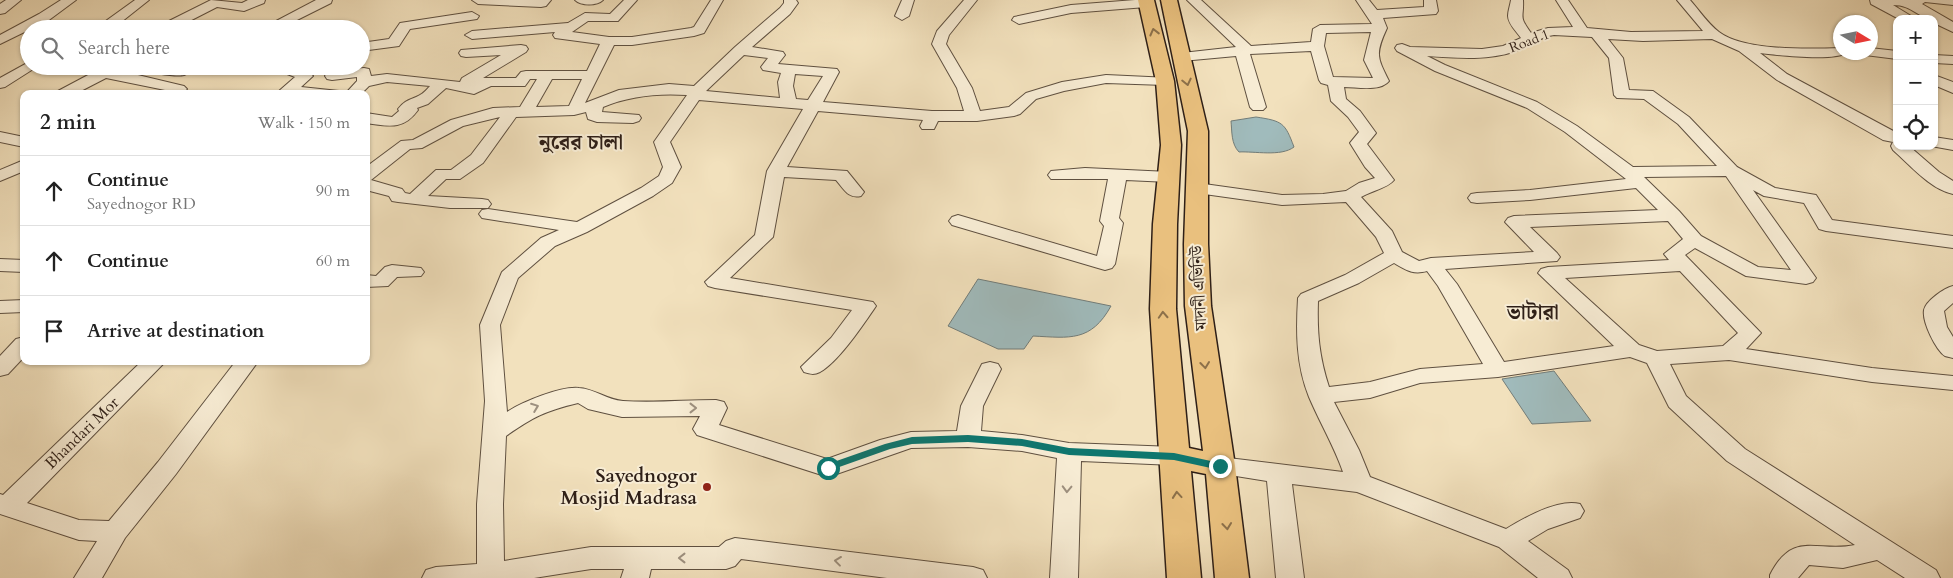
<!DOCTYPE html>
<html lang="en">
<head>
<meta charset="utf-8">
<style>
  :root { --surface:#fff; --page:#f2f2f2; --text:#222; --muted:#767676; --line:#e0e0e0 }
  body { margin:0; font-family:Cardo,"Noto Serif Bengali",serif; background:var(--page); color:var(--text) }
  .controls { position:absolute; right:15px; top:15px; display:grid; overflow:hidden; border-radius:10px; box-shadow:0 1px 4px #0004 }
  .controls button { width:45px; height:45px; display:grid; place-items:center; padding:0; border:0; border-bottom:1px solid var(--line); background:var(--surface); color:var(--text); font:25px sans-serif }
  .compass { position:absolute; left:1833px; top:15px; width:45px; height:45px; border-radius:50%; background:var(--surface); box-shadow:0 1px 4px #0004; rotate:100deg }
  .stop { position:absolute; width:15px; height:15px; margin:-11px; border:4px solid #0f766e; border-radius:50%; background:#fff }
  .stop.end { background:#0f766e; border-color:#fff; box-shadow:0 1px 5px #0008 }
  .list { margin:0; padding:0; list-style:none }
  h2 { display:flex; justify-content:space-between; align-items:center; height:65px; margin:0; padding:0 20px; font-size:21px }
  h2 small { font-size:16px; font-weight:400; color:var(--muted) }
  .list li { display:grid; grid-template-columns:32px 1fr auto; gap:15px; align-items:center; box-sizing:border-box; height:70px; padding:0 20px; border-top:1px solid var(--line) }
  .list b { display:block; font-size:19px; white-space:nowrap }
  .list p { margin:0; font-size:16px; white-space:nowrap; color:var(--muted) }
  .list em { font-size:16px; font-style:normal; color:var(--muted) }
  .icon { flex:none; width:28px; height:28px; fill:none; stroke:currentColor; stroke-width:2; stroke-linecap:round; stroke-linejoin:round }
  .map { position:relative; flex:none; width:1953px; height:578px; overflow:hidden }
  .search { position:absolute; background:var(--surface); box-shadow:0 1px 4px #0004; left:20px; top:20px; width:350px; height:55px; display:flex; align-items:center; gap:12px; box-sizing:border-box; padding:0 18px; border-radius:28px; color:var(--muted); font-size:19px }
  .panel { position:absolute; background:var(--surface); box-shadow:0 1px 4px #0004; left:20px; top:90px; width:350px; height:275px; border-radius:10px }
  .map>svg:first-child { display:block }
  .water { fill:#a0bbbc; stroke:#727d7a }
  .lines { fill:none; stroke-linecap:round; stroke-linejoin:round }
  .minor-casing { stroke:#5f5040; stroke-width:2 }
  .major-casing { stroke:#2e1f17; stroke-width:3 }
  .minor { fill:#f7ecd4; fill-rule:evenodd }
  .major { fill:#e9c07e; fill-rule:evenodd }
  .oneway { stroke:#8c704a }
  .oneway2 { stroke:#9d907f }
  .route { fill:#0f766e }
  .poi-dot { fill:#8f2418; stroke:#f7ecd4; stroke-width:2 }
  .labels { text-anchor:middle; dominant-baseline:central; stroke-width:4; stroke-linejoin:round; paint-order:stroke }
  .far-street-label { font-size:14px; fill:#2e1f17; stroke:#f7ecd4 }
  .street-label { font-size:16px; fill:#2e1f17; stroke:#f7ecd4 }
  .near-poi-label { font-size:19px; font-weight:bold; fill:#2e1f17; stroke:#f7ecd4; text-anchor:end }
  .district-label { font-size:21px; font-weight:bold; fill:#2e1f17; stroke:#f7ecd4 }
</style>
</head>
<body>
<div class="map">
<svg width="1953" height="578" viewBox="0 0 1953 578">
  <rect width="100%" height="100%" fill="#f2e1bd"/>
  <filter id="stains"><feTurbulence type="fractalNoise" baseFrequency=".004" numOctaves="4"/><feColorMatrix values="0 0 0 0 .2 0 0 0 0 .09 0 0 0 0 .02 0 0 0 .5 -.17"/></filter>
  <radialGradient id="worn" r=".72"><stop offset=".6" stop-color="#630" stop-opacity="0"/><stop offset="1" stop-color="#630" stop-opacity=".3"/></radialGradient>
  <g class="water">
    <path d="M1256 117C1283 121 1285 123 1294 147 1281 157 1254 151 1239 152 1231 144 1232 131 1231 121Z"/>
    <path d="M978 279 1111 306C1091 342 1070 338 1033 336L1024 349H998L948 326Z"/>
    <path d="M1554 371 1591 421 1532 424 1502 379Z"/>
  </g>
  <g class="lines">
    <g class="minor-casing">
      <g id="minor">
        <path d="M6 0H21L5 13 0 14V4Z"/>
        <path d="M61 0H76L49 20 0 44V35L39 14Z"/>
        <path d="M135 0H149L120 23 159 26 211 0 242 3 248 0H265L264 3 244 11 217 7 174 29H79L85 23H103Z"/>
        <path d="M316 0H332L331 3 279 29H261Z"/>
        <path d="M472 0H551L546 6 541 7 478 4Z"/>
        <path d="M575 0H603C597 6 581 6 575 0Z"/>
        <path d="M624 0H637L618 21H588L572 32 609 37H632L691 28 694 27 711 0H723L704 33 694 36 632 45H614L585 103 619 90 669 84 694 86 735 47 780 8 784 3V0H796L798 3 790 14 752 47 783 52 785 55 778 64 837 69 839 72 823 102 932 111H964L957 88 932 44 937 31 964 0H977L949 35 946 44 972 88 980 111 1009 107 1026 93 1062 82 1106 75 1170 78 1172 81 1170 84 1165 85 1106 83 1064 91 1036 99 1020 114 1014 116 977 121H938L934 129H922L920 126 923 120 818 111 787 167 847 171 864 192 861 196C848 199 844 189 836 180L784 177 773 237 730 278 873 302 876 306C863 325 839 361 820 372 814 375 810 374 804 372L801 367 831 338 852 310 715 288 708 286 705 282 755 235 767 171 803 109 699 100 670 142 681 167 672 183 653 196 587 232 555 246 518 278 500 325 507 412C522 402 561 386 579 388 595 389 607 400 623 401 654 403 685 400 716 400L724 402 727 408 719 425 827 459 880 440 911 432 957 431 961 406 982 364 990 362 998 364 1001 369 983 406 981 431 1022 435 1069 443 1174 447 1183 450 1186 456 1183 462 1174 465 1081 461 1078 578H1050L1057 458 1022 451 968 447 911 448 828 477 697 435 693 429 700 416 622 417 588 409 578 403C545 411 533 417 506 436L503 504 504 561 591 547H719L726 541 735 538 973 567 983 570 987 578H887L741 559 735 566 726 569H651L649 578H621L624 569H591L534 578H422L426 570 436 567 477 564V504L485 401 480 325 502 272 541 238 559 230 488 219 482 218 479 214 482 210 488 209 577 222 641 188 659 176 663 167 654 142 687 95C658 93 629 96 603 107L602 112 639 115 641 118 639 121 633 123 597 122 588 119 586 112 574 115 516 117 483 163 460 179H446L428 196 482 199 488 200 491 204 488 208H450L398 202 392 201 389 196 366 190V167L401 141 413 140 451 120 493 108 520 107 537 79H530L525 86H491L474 94 446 88 428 104 417 108 418 110C403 131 388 126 366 123V113L392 117 399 111 398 109C406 99 411 100 420 95 424 93 427 89 430 86L387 82 369 86 361 94H345L357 81V77L332 80 327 79 325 76 330 66H344L342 70 364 68 369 69 371 76 387 74 460 82 462 78 501 55 466 57 461 56 459 53 461 50 521 45 526 46 528 49 526 52 483 78H516L521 72 526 71H587L600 44 555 38 553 35 555 32 472 39 465 35 472 31 568 23 585 13 610 14ZM744 55 768 58 761 67 763 70 781 73 778 82 780 98 706 91ZM795 74 823 76 808 100 796 99 793 86ZM552 79H582L569 106 536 107ZM500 117 471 155 451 170H436L410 194 405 193 402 189 371 180 410 149 422 148 463 126Z"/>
        <path d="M902 0H914L909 16 902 20 895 16Z"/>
        <path d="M1135 0H1150L1153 3 1146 7 1071 13 1019 24 1012 20 1014 17 1071 5Z"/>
        <path d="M1187 0H1201L1251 46 1311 42 1313 29 1320 25 1372 24 1356 0H1369L1377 10 1424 7V0H1436L1438 11 1436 14 1383 18 1387 28C1375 54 1377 57 1389 81 1380 92 1357 87 1344 87L1346 99 1360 111 1376 133 1367 144 1394 180C1388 188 1371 191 1361 197L1392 231 1402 252 1419 261 1431 258 1534 252 1505 222 1508 218 1514 216 1658 210 1636 188 1530 200 1477 203 1471 202 1468 198 1471 194 1477 193 1530 190 1626 179 1565 132 1527 108 1435 71 1397 51 1395 48 1397 45 1402 44 1410 47 1482 49 1503 46 1521 38C1517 32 1508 24 1508 16 1508 11 1510 6 1511 0H1523C1524 19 1518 15 1531 33L1548 28 1573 27 1556 0H1568L1587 28 1631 32 1703 31 1677 0H1690C1699 10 1708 24 1719 32 1744 51 1808 49 1840 48V52H1847C1837 62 1776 55 1760 53L1787 74 1897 133V146H1909L1939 172 1953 181V194C1930 189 1910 165 1893 150L1891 146 1893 142 1883 140 1777 80 1739 51 1712 39 1643 41 1608 39 1623 58 1629 90 1653 91 1689 117 1737 167 1775 188 1816 195 1832 220 1953 236V248L1826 231 1819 229 1804 203 1764 196 1753 190 1816 278 1813 282 1806 284 1746 276 1695 248 1685 255 1761 333 1746 349 1872 368 1953 376V390L1872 382 1729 360 1670 364 1686 396 1745 449 1936 570 1940 578H1905L1877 560 1843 568 1809 565 1798 578H1770V575C1793 529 1817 553 1855 545L1727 461 1669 407 1647 363 1630 357 1498 377 1420 383 1370 398 1334 402 1359 450 1370 477 1506 529C1524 518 1559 498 1580 504L1584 511 1580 518 1548 529 1528 541 1568 570 1572 578H1538L1499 547 1357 492 1292 484 1304 578H1276L1267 481 1211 472 1208 466 1211 460 1220 457 1343 472C1334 446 1320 423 1309 397 1296 365 1296 332 1298 298L1301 294 1345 275 1384 253 1376 237 1346 202 1282 205 1197 193 1191 192 1188 188 1191 184 1197 183 1282 195 1323 194 1346 191 1359 183 1375 178 1365 167 1350 143 1359 132 1348 117 1331 101 1328 85 1321 83 1319 80 1311 51 1250 54 1266 107 1263 110H1253L1250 107 1236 56 1182 61 1177 60 1175 57 1177 54 1182 53 1236 47ZM1371 32 1364 60 1373 78 1333 77 1324 46 1326 33ZM1554 35 1592 37 1609 58 1614 95 1617 98 1644 99 1678 124 1717 166 1633 167 1577 126 1537 102 1445 65 1427 56C1456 58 1488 61 1516 51 1529 46 1540 37 1554 35ZM1726 176 1791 270 1758 267 1701 236 1679 211 1644 177ZM1668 221 1683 239 1664 254 1669 260 1548 267 1541 269 1538 273 1614 346 1504 362 1457 284 1445 269 1557 261 1560 257 1557 253 1530 227ZM1394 263C1406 270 1413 275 1427 271L1438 286 1483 364 1420 369 1370 382 1329 387C1319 356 1317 333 1318 301L1359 283ZM1680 271 1738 333 1723 346 1657 351 1639 345 1565 278Z"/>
        <path d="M1870 0H1953V5L1925 2 1922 4 1953 22V32L1934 23V19C1918 19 1913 5 1893 5L1916 19H1899L1871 4Z"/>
        <path d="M472 12 479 16 477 19 410 29 399 46 361 51V43L389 39 400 23Z"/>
        <path d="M1870 48 1897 51V59L1865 55 1863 52H1870Z"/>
        <path d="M1934 55 1953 56V64L1934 63Z"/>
        <path d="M29 62V66H38L5 87 0 88V78Z"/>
        <path d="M82 66H100L184 86 187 89 182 94H163L165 90 106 78 75 94H56L58 91 90 74 82 72 80 69Z"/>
        <path d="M136 66H198C195 70 189 73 184 75 176 77 141 72 136 66Z"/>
        <path d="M272 66C285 66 304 65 313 76L301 87 339 91 341 94H281L279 91 295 77 274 69Z"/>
        <path d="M1934 75 1953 82V93L1934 85Z"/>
        <path d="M0 132 24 137V147L0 142Z"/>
        <path d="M1934 137 1953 140V150L1931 146H1934Z"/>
        <path d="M24 160V171L0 181V170Z"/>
        <path d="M1085 168 1169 172 1175 173 1178 177 1175 181 1169 182 1126 180 1119 218 1123 223 1115 264 1112 268 1105 270 1098 268 952 225 949 221 952 217 958 215 1097 256 1104 226 1100 221 1108 179H1051L1048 175 1051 171Z"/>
        <path d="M0 259 24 260V272L0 271Z"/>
        <path d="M392 265 421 268 424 272 421 276 397 277 388 286 366 287V275L376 276 385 267Z"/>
        <path d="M1953 286V303L1944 311 1947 327 1953 337V358C1950 357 1948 357 1945 356 1936 350 1922 322 1924 310 1926 301 1944 288 1953 286Z"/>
        <path d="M24 300V312L0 313V301Z"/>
        <path d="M24 337V357L8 374 0 376V356L16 339Z"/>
        <path d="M142 361H166L27 503 79 520 109 521 158 462 236 361H256L257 363 176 474 125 538 102 578H74L97 541 79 540 0 514V494L3 495Z"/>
      </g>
    </g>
    <g class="major-casing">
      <path id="major" d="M1138 0H1154L1174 81 1181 145 1177 224 1176 309 1189 448 1203 451 1185 306 1184 244 1188 131 1161 0H1177L1208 131V244L1211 306 1235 466 1249 578H1215L1206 474 1191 471 1201 578H1167L1150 309 1153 224 1161 145 1156 81Z"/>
    </g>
    <use href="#minor" class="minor"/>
    <use href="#major" class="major"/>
  </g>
  <defs><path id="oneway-chevron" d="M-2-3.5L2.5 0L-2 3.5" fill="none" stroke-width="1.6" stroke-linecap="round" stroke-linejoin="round" transform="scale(1.25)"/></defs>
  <g class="oneway">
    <use href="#oneway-chevron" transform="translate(1154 32) rotate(-104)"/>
    <use href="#oneway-chevron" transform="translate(1187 82) rotate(77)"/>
    <use href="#oneway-chevron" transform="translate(1163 315) rotate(-93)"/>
    <use href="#oneway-chevron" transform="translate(1205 365) rotate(83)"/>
    <use href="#oneway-chevron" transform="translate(1177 495) rotate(-95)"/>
    <use href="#oneway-chevron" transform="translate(1227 526) rotate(84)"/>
  </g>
  <g class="oneway2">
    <use href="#oneway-chevron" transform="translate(535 407) rotate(-21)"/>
    <use href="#oneway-chevron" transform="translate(693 408)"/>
    <use href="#oneway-chevron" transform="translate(1067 489) rotate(92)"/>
    <use href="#oneway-chevron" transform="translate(682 558) rotate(180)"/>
    <use href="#oneway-chevron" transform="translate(838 561) rotate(-173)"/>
  </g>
  <path class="route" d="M968 435 1022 439 1069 448 1174 453 1220 463 1225 466 1220 470 1174 460 1069 455 1022 446 968 442 912 444 890 449 828 471 823 468 825 465 885 444 912 437Z"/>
  <circle class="poi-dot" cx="707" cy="487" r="5"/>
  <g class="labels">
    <g class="far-street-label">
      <text transform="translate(1529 41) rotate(-21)">Road 1</text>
    </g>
    <g class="street-label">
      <text transform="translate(1199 288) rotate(-93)">মাদানী এভিনিউ</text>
      <text transform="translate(82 433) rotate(-44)">Bhandari Mor</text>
    </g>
    <g class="near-poi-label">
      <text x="697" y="476">Sayednogor<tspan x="697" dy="22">Mosjid Madrasa</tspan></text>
    </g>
    <g class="district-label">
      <text x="581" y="142">নুরের চালা</text>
      <text x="1533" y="312">ভাটারা</text>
    </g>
  </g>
  <rect width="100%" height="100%" filter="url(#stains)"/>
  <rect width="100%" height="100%" fill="url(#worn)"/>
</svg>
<div class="controls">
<button>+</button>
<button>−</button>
<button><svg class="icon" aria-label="locate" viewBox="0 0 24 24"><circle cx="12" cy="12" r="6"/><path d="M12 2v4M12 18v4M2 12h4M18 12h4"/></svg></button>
</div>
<svg class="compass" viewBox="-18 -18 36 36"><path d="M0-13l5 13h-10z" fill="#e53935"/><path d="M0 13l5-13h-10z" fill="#767676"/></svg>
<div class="stop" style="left:828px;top:468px"></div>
<div class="stop end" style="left:1220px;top:466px"></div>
<div class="search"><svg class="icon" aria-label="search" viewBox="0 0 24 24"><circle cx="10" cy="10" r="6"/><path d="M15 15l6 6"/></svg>Search here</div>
<section class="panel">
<h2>2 min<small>Walk · 150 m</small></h2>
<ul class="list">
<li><svg class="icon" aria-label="ahead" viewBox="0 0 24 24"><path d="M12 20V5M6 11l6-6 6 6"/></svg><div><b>Continue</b><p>Sayednogor RD</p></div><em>90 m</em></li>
<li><svg class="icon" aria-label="ahead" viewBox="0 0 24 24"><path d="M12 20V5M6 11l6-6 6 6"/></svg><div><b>Continue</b></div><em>60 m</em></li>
<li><svg class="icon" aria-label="arrive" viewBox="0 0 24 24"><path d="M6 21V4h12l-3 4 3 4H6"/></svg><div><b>Arrive at destination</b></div></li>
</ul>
</section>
</div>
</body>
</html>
